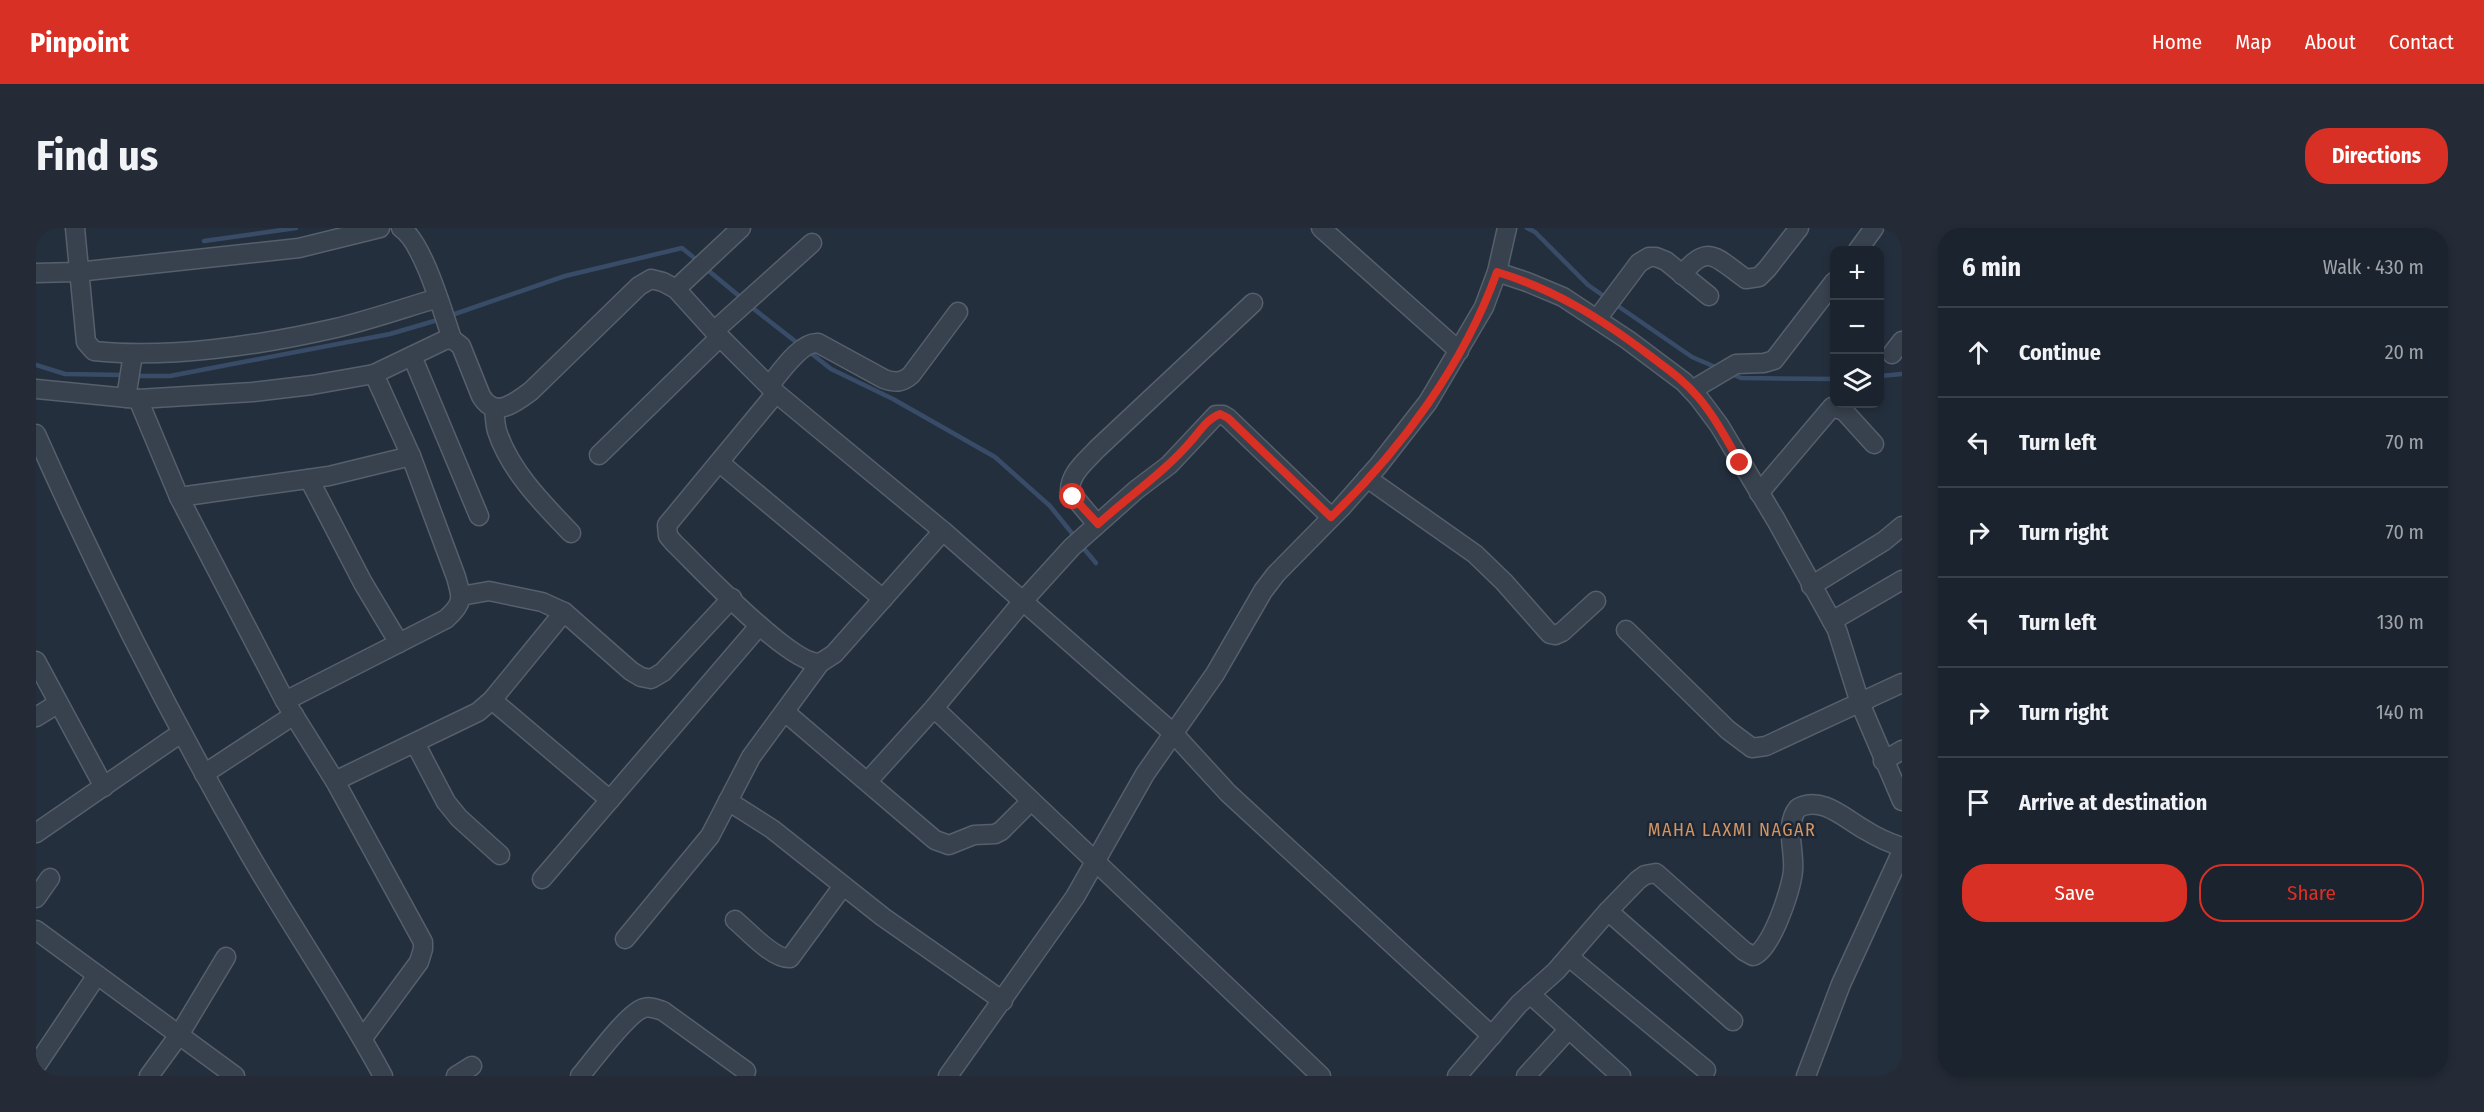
<!DOCTYPE html>
<html lang="en">
<head>
<meta charset="utf-8">
<style>
  :root { --surface:#1b232e; --page:#242b36; --text:#f1f3f6; --muted:#a0a4aa; --line:#39404a; --accent:#d93025 }
  body { margin:0; font-family:"Fira Sans Condensed",sans-serif; background:var(--page); color:var(--text) }
  .controls { position:absolute; right:18px; top:18px; display:grid; overflow:hidden; border-radius:12px; box-shadow:0 3px 9px #0003 }
  .controls button { width:54px; height:54px; display:grid; place-items:center; padding:0; border:0; border-bottom:2px solid var(--line); background:var(--surface); color:var(--text); font:30px sans-serif }
  .stop { position:absolute; width:18px; height:18px; margin:-14px; border:4px solid #d93025; border-radius:50%; background:#fff }
  .stop.end { background:#d93025; border-color:#fff; box-shadow:0 2px 6px #0008 }
  .list { margin:0; padding:0; list-style:none }
  h2 { display:flex; justify-content:space-between; align-items:center; height:78px; margin:0; padding:0 24px; font-size:26px }
  h2 small { font-size:20px; font-weight:400; color:var(--muted) }
  .list li { display:grid; grid-template-columns:39px 1fr auto; gap:18px; align-items:center; box-sizing:border-box; height:90px; padding:0 24px; border-top:2px solid var(--line) }
  .list b { display:block; font-size:22px; white-space:nowrap }
  .list em { font-size:20px; font-style:normal; color:var(--muted) }
  .actions { display:flex; gap:12px; padding:18px 24px }
  .actions a { flex:1; padding:14px 0; border:2px solid var(--accent); border-radius:24px; text-align:center; font-size:21px; color:var(--accent) }
  .actions .main { background:var(--accent); color:#fff }
  .icon { flex:none; width:33px; height:33px; fill:none; stroke:currentColor; stroke-width:2; stroke-linecap:round; stroke-linejoin:round }
  .map { position:relative; flex:none; width:1866px; height:848px; overflow:hidden; border-radius:24px }
  header { display:flex; align-items:center; gap:36px; box-sizing:border-box; height:84px; padding:0 30px; background:var(--accent); color:#fff }
  header strong { font-size:28px }
  nav { display:flex; gap:33px; margin-inline-start:auto; font-size:21px }
  .intro { display:flex; align-items:center; justify-content:space-between; box-sizing:border-box; height:144px; padding:0 36px }
  h1 { margin:0; font-size:42px }
  .button { padding:15px 27px; border-radius:24px; background:var(--accent); color:#fff; font-size:21px; font-weight:700 }
  main { display:flex; gap:36px; padding:0 36px }
  aside { flex:1; background:var(--surface); border-radius:24px; box-shadow:0 3px 9px #0003 }
  .map>svg:first-child { display:block }
  .lines { fill:none; stroke-linecap:round; stroke-linejoin:round }
  .stream { stroke:#394c67; stroke-width:4.5 }
  .minor-casing { stroke:#565f6c; stroke-width:21 }
  .minor { stroke:#38414e; stroke-width:18 }
  .route { stroke:#d93025; stroke-width:8 }
  .labels { text-anchor:middle; dominant-baseline:central; stroke-width:5; stroke-linejoin:round; paint-order:stroke }
  .neighbourhood-label { font-size:18px; letter-spacing:1.5px; fill:#d59563; stroke:#1d2633 }
</style>
</head>
<body>
<header>
<strong>Pinpoint</strong>
<nav><a>Home</a><a>Map</a><a>About</a><a>Contact</a></nav>
</header>
<div class="intro"><h1>Find us</h1><a class="button">Directions</a></div>
<main>
<div class="map">
<svg width="1866" height="848" viewBox="0 0 1866 848">
  <rect width="100%" height="100%" fill="#242f3e"/>
  <g class="lines">
    <g class="stream">
      <path d="M1491 0 1499 4 1552 57 1572 71"/>
      <path d="M168 13 260 0"/>
      <path d="M668 39 708 72"/>
      <path d="M1579 76 1656 129 1684 141"/>
      <path d="M714 78 764 117"/>
      <path d="M413 88 529 48 646 20 662 33"/>
      <path d="M771 122 795 141 857 171 959 229 1014 278 1039 309"/>
      <path d="M0 137 29 146 90 147"/>
      <path d="M1694 145 1705 150 1798 151"/>
      <path d="M98 148H134L354 106 405 91"/>
      <path d="M1844 148 1866 146"/>
      <path d="M1044 316 1060 335"/>
    </g>
    <g class="minor-casing">
      <g id="minor">
        <path d="M39 0 50 114 58 123C133 131 226 117 300 100 334 92 368 80 402 70"/>
        <path d="M365 0C387 14 407 85 416 111L425 118 445 168C459 191 479 175 495 163L603 58 615 51 627 54 640 61 678 103 740 165 907 303 1137 505 1192 565 1456 808"/>
        <path d="M1285 0 1423 123"/>
        <path d="M1822 22 1838 0"/>
        <path d="M1461 44 1491 54 1527 69 1592 112 1648 154 1662 169 1683 197 1740 292 1801 402 1824 475 1866 573"/>
        <path d="M0 45 41 44 263 20 344 0"/>
        <path d="M1646 47C1672 13 1681 31 1710 51L1723 49 1731 41 1763 0"/>
        <path d="M640 61 705 0"/>
        <path d="M1561 91 1603 35 1613 29H1620L1630 33 1673 68"/>
        <path d="M678 103 776 15"/>
        <path d="M1856 126 1866 113"/>
        <path d="M376 128 443 288"/>
        <path d="M733 158C744 145 765 113 782 115L848 151C859 155 866 155 875 147L922 84"/>
        <path d="M0 161 102 171 217 164 276 157 338 146 409 112 416 111"/>
        <path d="M1656 162 1700 136 1728 135 1738 132 1798 54"/>
        <path d="M740 165 631 297 632 308 638 315C663 339 754 437 784 435L798 426 907 303"/>
        <path d="M90 170 97 126"/>
        <path d="M102 171 143 269 249 473 299 553 387 714V721L383 734 327 810"/>
        <path d="M458 180C459 188 459 196 461 203 474 243 507 276 535 305"/>
        <path d="M0 206C64 350 135 490 214 627 257 701 306 772 347 848"/>
        <path d="M563 227 684 109"/>
        <path d="M684 235 847 371"/>
        <path d="M1331 250 1439 326 1468 354 1514 406 1519 407 1526 404 1560 373"/>
        <path d="M273 251 327 355 363 415"/>
        <path d="M1723 265 1796 179 1808 183 1838 216"/>
        <path d="M143 269 293 248 375 228"/>
        <path d="M1061 296 1034 264C1033 246 1050 233 1061 221L1217 75"/>
        <path d="M1775 358 1848 313 1866 298"/>
        <path d="M425 368 453 363 506 374 528 384 595 443 605 449 615 451 627 444 696 370"/>
        <path d="M1796 393 1866 352"/>
        <path d="M1590 402 1692 502 1716 520 1730 518 1866 455"/>
        <path d="M0 433 68 559"/>
        <path d="M456 472 574 572"/>
        <path d="M249 473 410 391C428 375 426 370 420 349L375 228 338 146"/>
        <path d="M898 480 1285 848"/>
        <path d="M749 484 899 612 913 617 938 607 959 606 965 603 995 573"/>
        <path d="M0 489 21 476"/>
        <path d="M379 515 410 574 423 590 464 627"/>
        <path d="M1847 533 1866 522"/>
        <path d="M168 546 258 487"/>
        <path d="M299 553 442 484 456 472 528 384"/>
        <path d="M832 553 898 480 987 373 1036 319 1100 262 1133 237 1180 187H1187L1192 190 1295 289"/>
        <path d="M692 573 736 601 847 689 967 773"/>
        <path d="M0 605 145 505"/>
        <path d="M506 651 723 398"/>
        <path d="M0 670 14 650"/>
        <path d="M1572 683 1697 793"/>
        <path d="M699 692C711 702 738 732 754 730L807 658"/>
        <path d="M0 702 199 848"/>
        <path d="M589 711 674 608 715 529 784 435"/>
        <path d="M1533 729 1670 842"/>
        <path d="M1494 766 1585 848"/>
        <path d="M0 838 61 747"/>
        <path d="M113 848 143 807 190 729"/>
        <path d="M420 848 436 838"/>
        <path d="M544 848C557 833 592 784 608 780 615 778 620 781 627 783L710 843"/>
        <path d="M912 848 1039 669 1109 546 1179 446 1227 363 1240 346 1305 280 1342 238 1392 174 1448 79 1461 44 1471 0"/>
        <path d="M1421 848 1483 776 1520 743 1572 683 1602 652 1609 647 1620 645 1708 723 1717 728C1735 723 1755 662 1757 643 1759 622 1748 597 1762 580 1787 567 1810 592 1831 603 1842 610 1854 615 1866 619"/>
        <path d="M1490 848 1533 801"/>
        <path d="M1770 848 1805 756 1866 623"/>
      </g>
    </g>
    <use href="#minor" class="minor"/>
  </g>
  <g class="lines">
    <path class="route" d="M1037 269 1062 296C1093 268 1129 244 1156 212 1164 203 1172 190 1184 186L1192 190 1295 289C1365 222 1428 136 1461 44 1520 62 1564 90 1613 127 1630 140 1648 152 1662 169 1679 189 1691 212 1704 235"/>
  </g>
  <g class="labels">
    <g class="neighbourhood-label">
      <text x="1696" y="602">MAHA LAXMI NAGAR</text>
    </g>
  </g>
</svg>
<div class="controls">
<button>+</button>
<button>−</button>
<button><svg class="icon" aria-label="layers" viewBox="0 0 24 24"><path d="M12 4l9 5-9 5-9-5zM3 14l9 5 9-5"/></svg></button>
</div>
<div class="stop" style="left:1037px;top:269px"></div>
<div class="stop end" style="left:1704px;top:235px"></div>
</div>
<aside>
<h2>6 min<small>Walk · 430 m</small></h2>
<ul class="list">
<li><svg class="icon" aria-label="ahead" viewBox="0 0 24 24"><path d="M12 20V5M6 11l6-6 6 6"/></svg><div><b>Continue</b></div><em>20 m</em></li>
<li><svg class="icon" aria-label="left" viewBox="0 0 24 24"><path d="M17 20v-9H6M10 6l-5 5 5 5"/></svg><div><b>Turn left</b></div><em>70 m</em></li>
<li><svg class="icon" aria-label="right" viewBox="0 0 24 24"><path d="M7 20v-9h11M14 6l5 5-5 5"/></svg><div><b>Turn right</b></div><em>70 m</em></li>
<li><svg class="icon" aria-label="left" viewBox="0 0 24 24"><path d="M17 20v-9H6M10 6l-5 5 5 5"/></svg><div><b>Turn left</b></div><em>130 m</em></li>
<li><svg class="icon" aria-label="right" viewBox="0 0 24 24"><path d="M7 20v-9h11M14 6l5 5-5 5"/></svg><div><b>Turn right</b></div><em>140 m</em></li>
<li><svg class="icon" aria-label="arrive" viewBox="0 0 24 24"><path d="M6 21V4h12l-3 4 3 4H6"/></svg><div><b>Arrive at destination</b></div></li>
</ul>
<div class="actions"><a class="main">Save</a><a>Share</a></div>
</aside>
</main>
</body>
</html>
